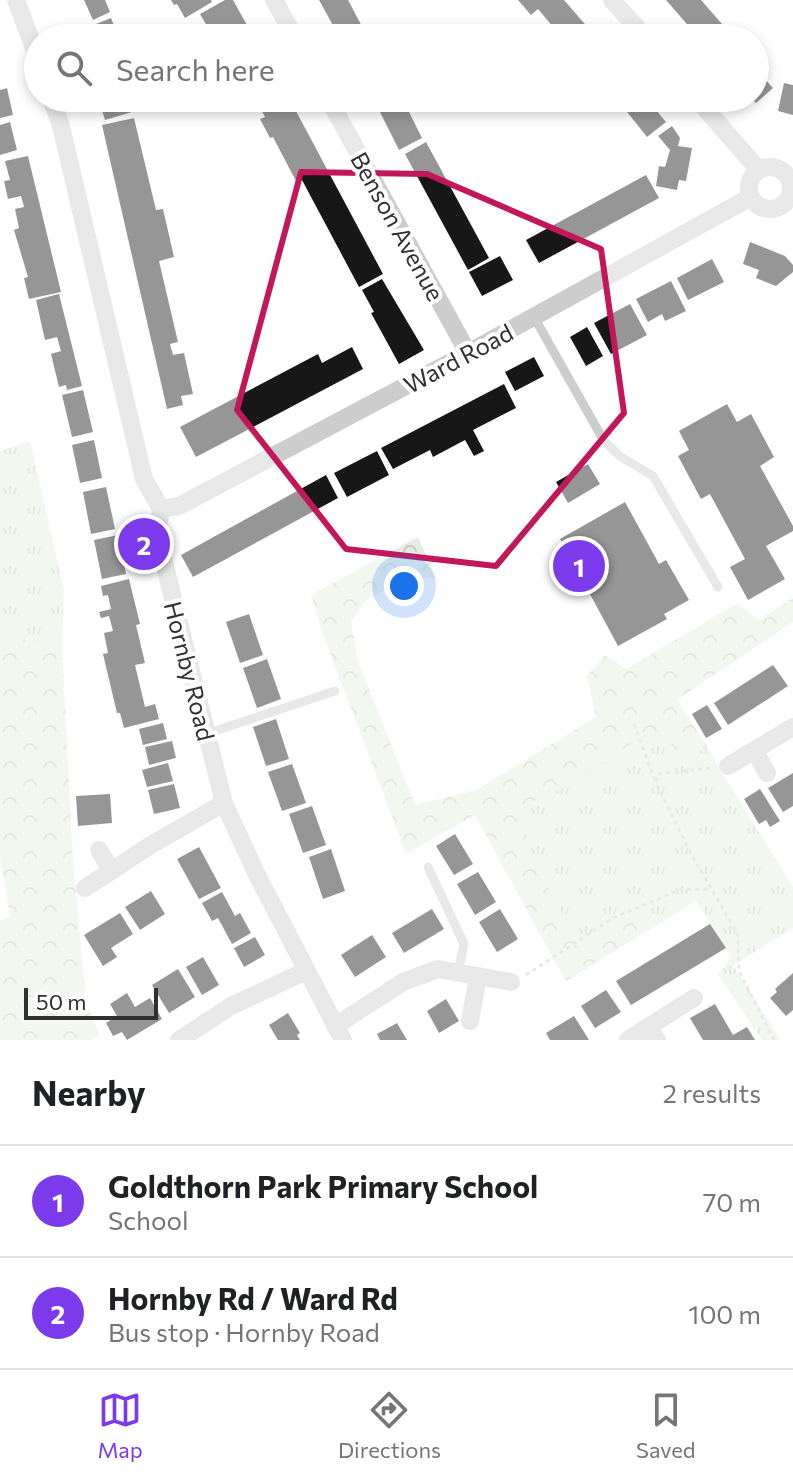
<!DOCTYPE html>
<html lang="en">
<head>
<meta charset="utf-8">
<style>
  :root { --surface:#fff; --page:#f6f6f6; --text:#202124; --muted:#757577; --line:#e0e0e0; --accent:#7c3aed }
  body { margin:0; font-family:Commissioner,sans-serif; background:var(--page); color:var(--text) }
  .scale { position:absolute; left:24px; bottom:20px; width:134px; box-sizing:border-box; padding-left:8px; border:4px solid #303030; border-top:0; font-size:22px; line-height:28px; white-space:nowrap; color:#303030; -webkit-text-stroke:6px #fff; paint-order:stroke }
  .you { position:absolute; left:404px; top:586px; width:28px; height:28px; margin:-20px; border:6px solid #fff; border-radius:50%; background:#1a73e8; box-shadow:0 0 0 12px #1a73e833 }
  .badge { display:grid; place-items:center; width:52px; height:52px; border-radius:50%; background:var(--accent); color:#fff; font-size:26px; font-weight:700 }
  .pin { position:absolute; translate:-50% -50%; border:4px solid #fff; box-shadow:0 2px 8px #0006 }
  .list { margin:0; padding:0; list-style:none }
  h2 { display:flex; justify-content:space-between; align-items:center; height:104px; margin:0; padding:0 32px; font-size:34px }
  h2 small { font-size:26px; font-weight:400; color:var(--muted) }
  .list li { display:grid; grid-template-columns:52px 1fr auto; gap:24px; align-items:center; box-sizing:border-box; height:112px; padding:0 32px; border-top:2px solid var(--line) }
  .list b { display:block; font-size:30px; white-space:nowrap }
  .list p { margin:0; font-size:26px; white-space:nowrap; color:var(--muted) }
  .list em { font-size:26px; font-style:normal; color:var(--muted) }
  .icon { flex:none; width:44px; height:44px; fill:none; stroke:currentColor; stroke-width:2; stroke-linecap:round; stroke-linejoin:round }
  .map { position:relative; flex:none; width:793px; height:1040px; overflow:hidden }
  .search { position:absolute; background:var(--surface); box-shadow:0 4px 12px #0003; left:24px; right:24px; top:24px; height:88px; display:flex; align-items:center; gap:20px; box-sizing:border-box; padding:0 28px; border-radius:44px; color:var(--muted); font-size:30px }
  .sheet { height:328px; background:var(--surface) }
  nav { display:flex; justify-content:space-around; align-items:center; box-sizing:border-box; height:112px; border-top:2px solid var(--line); background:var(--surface); font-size:22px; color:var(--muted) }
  nav a { display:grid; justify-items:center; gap:4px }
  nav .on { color:var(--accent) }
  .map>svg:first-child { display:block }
  .grass { fill:url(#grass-tufts) }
  .forest { fill:url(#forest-crowns) }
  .building { fill:#171717 }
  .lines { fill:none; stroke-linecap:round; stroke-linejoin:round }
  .path { stroke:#cdcdcd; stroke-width:3; stroke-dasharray:4 4; stroke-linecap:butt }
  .lane { stroke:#cdcdcd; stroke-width:9 }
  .street { stroke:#cdcdcd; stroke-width:18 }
  .marked { fill:none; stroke:#c2185b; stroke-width:6; stroke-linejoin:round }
  .labels { text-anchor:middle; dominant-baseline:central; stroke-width:8; stroke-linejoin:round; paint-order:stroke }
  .street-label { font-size:24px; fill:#303030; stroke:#fff }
</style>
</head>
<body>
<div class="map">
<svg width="793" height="1040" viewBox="0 0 793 1040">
  <defs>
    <pattern id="grass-tufts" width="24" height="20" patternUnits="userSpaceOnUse" patternTransform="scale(2)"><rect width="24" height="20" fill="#e3eede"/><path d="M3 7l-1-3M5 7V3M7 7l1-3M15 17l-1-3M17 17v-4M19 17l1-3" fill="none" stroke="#c3ccbf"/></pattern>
    <pattern id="forest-crowns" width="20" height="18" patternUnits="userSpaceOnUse" patternTransform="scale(2)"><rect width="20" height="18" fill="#e3eede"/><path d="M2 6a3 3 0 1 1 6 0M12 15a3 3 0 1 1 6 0" fill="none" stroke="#c3ccbf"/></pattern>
  </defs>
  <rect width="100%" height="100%" fill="#fff"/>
  <g class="grass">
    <path d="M30 441 64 590 62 645 0 638V451Z"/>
    <path d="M677 700 793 887V928L733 965 781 1040H762L718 974 731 957 696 901 566 981 475 815Z"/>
  </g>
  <g class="forest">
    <path d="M418 537 437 578 406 579 365 601 351 622 358 661 415 805 476 790 596 717 587 676 605 655 626 669 738 603 758 620 793 598V622L677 700 708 747 688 757 677 754 665 733C639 730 616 758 595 771 571 785 545 795 521 808L530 855 579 944 626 921 664 920 566 981 475 815 406 854 324 637 311 595Z"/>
    <path d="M5 637 62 645 73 860 86 1003 100 1035 91 1040H0V921L10 916 0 857V638Z"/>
  </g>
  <g class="building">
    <path d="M84 0H105L110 12 93 20Z"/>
    <path d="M171 0H211L212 2 185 18 177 4 174 5Z"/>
    <path d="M225 0H233L252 34 245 38H214L200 14Z"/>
    <path d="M319 0H348L368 38H340Z"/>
    <path d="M518 0H564L597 38H544L554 28 538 9 531 15Z"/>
    <path d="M666 0H701L722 24 706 38H699Z"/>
    <path d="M111 18 119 38H90L86 28Z"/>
    <path d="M755 68 773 88 756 103 751 98H755Z"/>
    <path d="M784 83 793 85V115L778 111Z"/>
    <path d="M7 88 13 115 0 118V90Z"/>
    <path d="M104 98H128L132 112 105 120 101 107 106 105Z"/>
    <path d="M255 98H289L383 274 359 287 302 180 297 183 273 137 270 138 260 119 265 117Z"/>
    <path d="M402 98 422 138 399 150 379 110Z"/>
    <path d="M616 98H646L666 122 647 137Z"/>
    <path d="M134 118 156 210 163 209 174 257 159 261 178 342 170 344 173 355 184 353 193 394 181 396 183 405 167 409 102 125Z"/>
    <path d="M10 122 17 150 0 155V125Z"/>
    <path d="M672 126 680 138 678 146 692 148 686 181 679 180 677 190 656 186 659 166 665 167 670 150 658 136Z"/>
    <path d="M426 142 489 258 468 270 405 154Z"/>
    <path d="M28 156 61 292 29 299 24 278 28 277 14 230 19 228 15 209 24 207 23 203 21 196 8 199 4 181 10 180 5 161Z"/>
    <path d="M646 175 659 198 539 263 526 240Z"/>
    <path d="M750 242 785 256 793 265V272L776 286 756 278 759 270 743 264Z"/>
    <path d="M500 256 513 280 482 296 469 272Z"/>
    <path d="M712 259 724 282 688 300 677 278Z"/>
    <path d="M382 279 424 350 399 364 371 313 374 312 362 290Z"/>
    <path d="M671 281 686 311 665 321 662 314 648 322 636 299Z"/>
    <path d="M59 294 82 386 67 390 66 385 59 387 51 354 61 351 57 337 45 340 36 300Z"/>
    <path d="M630 304 647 335 611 354 594 323Z"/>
    <path d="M587 327 603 356 586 366 570 337Z"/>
    <path d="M352 347 363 369 196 457 180 427 318 354 322 363Z"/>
    <path d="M534 357 544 376 515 391 505 372Z"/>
    <path d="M504 384 516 408 473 430 484 451 474 456 465 440 433 457 430 450 393 469 381 448Z"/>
    <path d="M83 390 93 432 72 437 62 395Z"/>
    <path d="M727 404 737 422 751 414 774 457 760 466 793 526V531L766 546 785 579 748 600 730 567 745 559 710 494 701 499 678 456 689 450 679 431Z"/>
    <path d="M94 440 102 478 80 483 72 445Z"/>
    <path d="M377 451 389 475 347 497 334 473Z"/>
    <path d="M588 464 600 484 568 503 556 482Z"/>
    <path d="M326 475 338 498 193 577 181 555Z"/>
    <path d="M106 487 115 529 91 534 83 492Z"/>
    <path d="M625 502 659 564 666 560 689 600 664 614 667 619 618 646 584 583 592 578 580 556 572 561 560 539Z"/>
    <path d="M118 535 126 574 102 579 94 540Z"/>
    <path d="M129 579 140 624 136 625 145 663 135 665 145 707 155 704 159 719 124 728 120 713H117L103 654 108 653 104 633 113 631 109 616 101 618 99 612 111 609 108 595 103 596 101 586Z"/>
    <path d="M249 614 263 655 240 663 226 622Z"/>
    <path d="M267 659 281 699 257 708 243 668Z"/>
    <path d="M773 665 788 686 728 725 714 703Z"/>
    <path d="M707 705 722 729 706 738 692 714Z"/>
    <path d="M276 719 289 759 266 766 253 727Z"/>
    <path d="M163 723 167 739 143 745 139 729Z"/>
    <path d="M172 741 176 758 149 765 145 747Z"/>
    <path d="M168 763 173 781 147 787 142 770Z"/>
    <path d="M292 764 306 803 282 811 268 772Z"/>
    <path d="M793 773V806L783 812 768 788Z"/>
    <path d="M174 784 180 808 154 814 148 790Z"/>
    <path d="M760 789 780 821 770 827 766 820 759 824 744 799Z"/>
    <path d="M110 794 112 823 78 826 76 796Z"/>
    <path d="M312 806 326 845 303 853 289 814Z"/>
    <path d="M455 834 473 864 454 875 436 846Z"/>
    <path d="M199 847 221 888 199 899 177 859Z"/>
    <path d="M331 849 345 891 323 899 309 857Z"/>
    <path d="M478 872 496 902 475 915 457 884Z"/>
    <path d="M151 891 165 914 140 930 125 907Z"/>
    <path d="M222 892 235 916 240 913 251 933 232 944 218 918 212 921 202 903Z"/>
    <path d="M432 909 444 929 404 953 392 933Z"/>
    <path d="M500 909 518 939 497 952 479 922Z"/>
    <path d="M120 913 133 934 111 948 117 957 103 966 84 935Z"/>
    <path d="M710 924 726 948 631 1005 616 981Z"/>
    <path d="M372 935 386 957 355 977 341 955Z"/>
    <path d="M255 937 265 955 244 967 234 948Z"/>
    <path d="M203 957 219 985 202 995 186 967Z"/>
    <path d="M178 969 195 997 169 1013 152 985Z"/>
    <path d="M793 973V1010L786 1016 770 998 777 992 775 989Z"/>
    <path d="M606 990 621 1012 595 1028 581 1006Z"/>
    <path d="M127 993 135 1007 150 998 162 1019 127 1040 122 1032 113 1036 106 1023 117 1016 110 1004Z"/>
    <path d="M446 999 459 1021 439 1033 427 1011Z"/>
    <path d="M715 1004 733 1035 747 1027 755 1040H703L690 1018Z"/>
    <path d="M288 1013 300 1033 297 1035 300 1040H278L269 1025Z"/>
    <path d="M574 1016 589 1040H550L546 1033Z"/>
    <path d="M397 1023 407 1040H380L377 1034Z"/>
  </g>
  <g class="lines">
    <g class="path">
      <path d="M634 724 656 783"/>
      <path d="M710 768 658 774 656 783 690 852 738 935 739 971 774 1040"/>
      <path d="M526 975 613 918 679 890 711 889"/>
    </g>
    <g class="lane">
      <path d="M534 317 604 441 621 457 653 476 718 587"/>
      <path d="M206 734 335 691"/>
      <path d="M428 867 464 944 458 972"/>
    </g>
    <g class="street">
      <path d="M16 0 38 59"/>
      <path d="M274 0 295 38"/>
      <path d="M612 0 646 38"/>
      <path d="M51 98 61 126 144 479 161 509 157 534 224 803 257 875 343 1040"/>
      <path d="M328 98 468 353"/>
      <path d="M696 98 759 170"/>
      <circle cx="770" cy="188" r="21"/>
      <path d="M161 509 179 506 468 353 751 197"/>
      <path d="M755 751 767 773"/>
      <path d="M728 766 793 727"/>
      <path d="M99 850 111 870"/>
      <path d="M85 888 151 845 224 803"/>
      <path d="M470 1021 478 976"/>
      <path d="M335 1026 403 982 438 969 511 982"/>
      <path d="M648 1027 694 998"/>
      <path d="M179 1040 231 1006 306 971"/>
      <path d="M628 1040 648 1027 657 1040"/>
    </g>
  </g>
  <path d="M0 0H793V1040H0ZM301 172 427 174 601 249 624 413 496 566 346 549 237 410Z" fill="#fff" fill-opacity=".55" fill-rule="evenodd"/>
  <path class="marked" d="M301 172 427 174 601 249 624 413 496 566 346 549 237 410Z"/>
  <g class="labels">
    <g class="street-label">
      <text transform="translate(398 226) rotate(61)">Benson Avenue</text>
      <text transform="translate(458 358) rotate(-28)">Ward Road</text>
      <text transform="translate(190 671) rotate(76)">Hornby Road</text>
    </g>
  </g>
</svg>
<div class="scale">50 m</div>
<div class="you"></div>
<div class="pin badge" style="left:579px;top:566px">1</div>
<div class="pin badge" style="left:144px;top:544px">2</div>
<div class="search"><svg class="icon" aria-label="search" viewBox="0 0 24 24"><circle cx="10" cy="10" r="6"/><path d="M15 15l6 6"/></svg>Search here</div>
</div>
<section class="sheet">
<h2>Nearby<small>2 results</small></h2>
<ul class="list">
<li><span class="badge">1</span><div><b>Goldthorn Park Primary School</b><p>School</p></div><em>70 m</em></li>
<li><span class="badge">2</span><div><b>Hornby Rd / Ward Rd</b><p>Bus stop · Hornby Road</p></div><em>100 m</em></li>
</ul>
</section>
<nav>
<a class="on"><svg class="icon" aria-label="map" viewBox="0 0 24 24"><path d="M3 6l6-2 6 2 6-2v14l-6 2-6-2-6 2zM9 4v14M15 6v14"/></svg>Map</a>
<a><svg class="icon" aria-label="directions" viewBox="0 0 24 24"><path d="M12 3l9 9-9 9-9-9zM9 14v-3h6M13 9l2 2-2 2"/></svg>Directions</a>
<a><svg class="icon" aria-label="saved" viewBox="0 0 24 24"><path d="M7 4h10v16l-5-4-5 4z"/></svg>Saved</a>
</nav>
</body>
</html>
